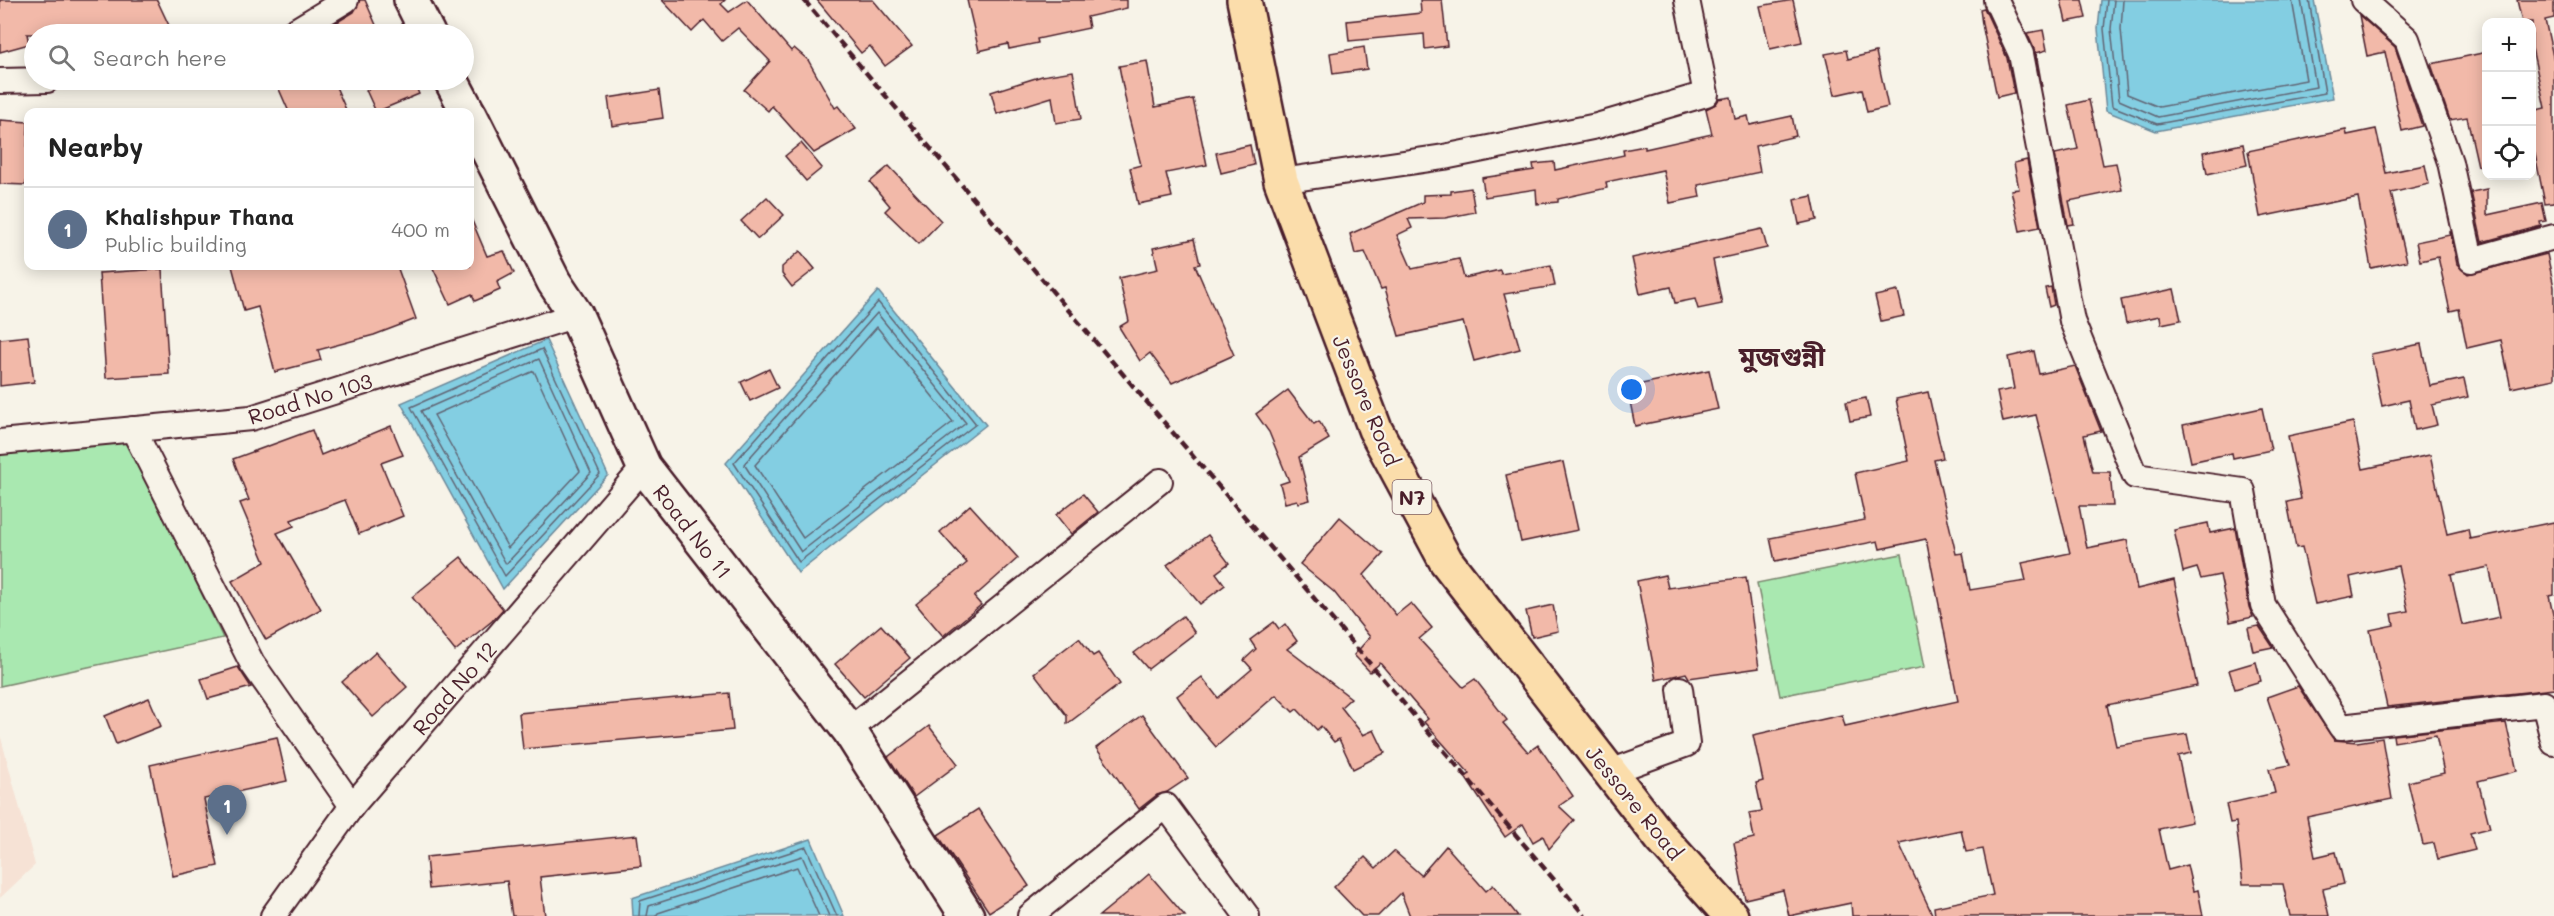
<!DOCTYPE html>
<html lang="en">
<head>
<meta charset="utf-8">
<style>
  :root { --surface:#fff; --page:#f6f6f6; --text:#222; --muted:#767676; --line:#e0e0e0; --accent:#b45309 }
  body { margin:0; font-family:Mali,"Noto Sans Bengali",sans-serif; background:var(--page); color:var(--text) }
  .controls { position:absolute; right:18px; top:18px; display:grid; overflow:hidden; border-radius:12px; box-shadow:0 3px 15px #0003 }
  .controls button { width:54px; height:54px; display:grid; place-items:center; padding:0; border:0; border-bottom:2px solid var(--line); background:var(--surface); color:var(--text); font:30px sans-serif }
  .you { position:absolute; left:1632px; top:390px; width:21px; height:21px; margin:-15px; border:4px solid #fff; border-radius:50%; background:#1a73e8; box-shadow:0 0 0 9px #1a73e833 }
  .badge { display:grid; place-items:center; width:39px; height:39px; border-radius:50%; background:var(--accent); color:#fff; font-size:20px; font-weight:700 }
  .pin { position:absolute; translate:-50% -50px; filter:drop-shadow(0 2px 3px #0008) }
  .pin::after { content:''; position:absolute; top:32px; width:21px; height:18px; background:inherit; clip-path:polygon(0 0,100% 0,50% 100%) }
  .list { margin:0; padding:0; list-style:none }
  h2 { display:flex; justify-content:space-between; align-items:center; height:78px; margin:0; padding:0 24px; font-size:26px }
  h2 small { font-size:20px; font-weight:400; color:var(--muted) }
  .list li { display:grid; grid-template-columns:39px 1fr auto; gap:18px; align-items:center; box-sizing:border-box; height:84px; padding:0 24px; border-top:2px solid var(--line) }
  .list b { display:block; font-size:22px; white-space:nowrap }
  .list p { margin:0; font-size:20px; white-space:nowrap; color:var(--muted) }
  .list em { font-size:20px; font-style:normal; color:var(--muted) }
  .icon { flex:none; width:33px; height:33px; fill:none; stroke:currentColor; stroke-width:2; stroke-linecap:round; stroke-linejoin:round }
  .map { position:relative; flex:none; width:2554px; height:916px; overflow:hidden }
  .search { position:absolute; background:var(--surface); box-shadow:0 3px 15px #0003; left:24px; top:24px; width:450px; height:66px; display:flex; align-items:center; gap:15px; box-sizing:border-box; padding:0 21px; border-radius:33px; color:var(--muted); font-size:22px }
  .panel { position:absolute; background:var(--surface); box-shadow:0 3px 15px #0003; left:24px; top:108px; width:450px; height:162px; border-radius:12px }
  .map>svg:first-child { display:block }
  .built { fill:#f6e2d5 }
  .green { fill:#a9e8b0; stroke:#7a846e; stroke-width:1.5 }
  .water { fill:#83cee2; stroke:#6c8899; stroke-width:1.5 }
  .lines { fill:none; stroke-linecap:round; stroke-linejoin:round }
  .shore { stroke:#616574; stroke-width:1.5 }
  .building { fill:#f2b9a9; stroke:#4a1f2b; stroke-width:1.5; fill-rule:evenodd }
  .street-casing { stroke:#4a1f2b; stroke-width:28 }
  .secondary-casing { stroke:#4a1f2b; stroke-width:38 }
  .highway-casing { stroke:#4a1f2b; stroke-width:38 }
  .street { stroke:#f7f3e8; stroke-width:24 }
  .secondary { stroke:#f7f3e8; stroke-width:33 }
  .highway { stroke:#fbddab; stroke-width:33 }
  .rail { stroke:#4a1f2b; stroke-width:4.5; stroke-dasharray:9 4.5; stroke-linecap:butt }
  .labels { text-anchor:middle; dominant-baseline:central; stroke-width:4.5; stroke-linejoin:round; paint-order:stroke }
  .shield { fill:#f7f3e8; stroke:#7e5f64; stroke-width:1.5 }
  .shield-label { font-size:20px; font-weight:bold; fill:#4a1f2b }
  .street-label { font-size:21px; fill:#4a1f2b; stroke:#f7f3e8 }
  .district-label { font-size:27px; font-weight:bold; fill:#4a1f2b; stroke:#f7f3e8 }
</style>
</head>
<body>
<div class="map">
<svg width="2554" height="916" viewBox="0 0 2554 916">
  <rect width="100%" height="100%" fill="#f7f3e8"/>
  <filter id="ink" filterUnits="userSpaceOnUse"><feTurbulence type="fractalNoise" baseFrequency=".0167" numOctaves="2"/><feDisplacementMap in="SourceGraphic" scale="12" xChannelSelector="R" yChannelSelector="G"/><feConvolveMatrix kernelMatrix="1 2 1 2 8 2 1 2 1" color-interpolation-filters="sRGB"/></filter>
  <g filter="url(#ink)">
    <path class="built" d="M0 734 35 865 0 898Z"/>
    <g class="green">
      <path d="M127 439 223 638 0 686V453Z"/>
      <path d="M1902 554 1925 667 1780 696 1757 583Z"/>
    </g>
    <g class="water">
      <path d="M2101 0H2314L2333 98 2156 131 2106 111 2098 29Z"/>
      <path d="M878 291 986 425 798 573 726 463Z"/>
      <path d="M546 340 608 475 503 589 401 403Z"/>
      <path d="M811 839 844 916H633L632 898Z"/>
    </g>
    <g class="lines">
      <g class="shore">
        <path d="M2107 0 2104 29 2112 106 2157 124 2325 93 2309 0"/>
        <path d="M2114 0 2111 29 2119 100 2158 117 2316 87 2301 0"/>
        <path d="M2123 0 2121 29 2127 94 2159 107 2306 80 2292 0"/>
        <path d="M878 302 976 424 799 562 734 463Z"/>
        <path d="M877 313 966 423 801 552 744 464Z"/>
        <path d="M877 327 953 422 803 538 755 465Z"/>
        <path d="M542 349 600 474 505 576 411 407Z"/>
        <path d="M539 359 591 473 506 564 421 411Z"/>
        <path d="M534 371 580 471 508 548 434 415Z"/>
        <path d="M639 916 640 901 806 847 837 916"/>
        <path d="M647 916 649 906 802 856 829 916"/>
        <path d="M656 916 658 913 797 867 819 916"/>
      </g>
    </g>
    <g class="building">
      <path d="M0 0H157L173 34H100L97 27 79 34H27L29 44 0 52Z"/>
      <path d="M360 0H365L380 34H339L334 24 354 12Z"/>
      <path d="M662 0H725L721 4 729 12 747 0 791 51 794 48 808 60 835 108 838 106 856 129 814 153 772 106 768 111 744 90 770 61 738 28 722 41 704 20 692 32Z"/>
      <path d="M817 0H873L912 46 885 66 870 46 861 53Z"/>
      <path d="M967 0H1127V8L1087 17 1089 28 1037 39 1038 43 1009 49 1008 44 979 51Z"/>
      <path d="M1420 0H1442L1447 46 1425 49 1424 34 1349 41 1347 21 1421 13Z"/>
      <path d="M1793 0 1802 42 1770 49 1760 6Z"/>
      <path d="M2061 0H2082L2086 18 2066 22Z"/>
      <path d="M2517 0H2554V18L2545 20 2554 61V203L2545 204 2535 154 2532 155V111L2545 108 2532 48V22H2522Z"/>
      <path d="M1984 8 2007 58 2014 93 1997 97 1982 24 1980 9Z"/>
      <path d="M2359 15 2395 47 2422 126 2402 131 2385 52 2367 56Z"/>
      <path d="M2043 30 2047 50 2036 53 2042 87 2035 51 2027 33Z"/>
      <path d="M1364 47 1367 69 1333 74 1330 53Z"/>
      <path d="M1846 50 1848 59 1876 52 1888 107 1867 112 1862 89 1835 95 1825 54Z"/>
      <path d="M2487 52V165L2478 166 2467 117 2450 120 2431 64Z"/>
      <path d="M1147 61 1155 107 1193 99 1207 165 1166 173 1172 197 1138 204 1130 168 1141 165 1129 118 1119 66Z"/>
      <path d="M1073 71 1081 119 1056 123 1052 97 997 114 991 92 1042 76Z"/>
      <path d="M275 80H333L347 112H289Z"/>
      <path d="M390 80H413L419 94 376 112 366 90Z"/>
      <path d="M659 90 663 118 612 126 608 98Z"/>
      <path d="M1731 97 1735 119 1748 116 1750 125 1792 116 1796 136 1755 146 1760 172 1698 185 1700 197 1670 203 1663 170 1606 182 1607 188 1558 199V202L1537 204 1536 189 1485 197 1482 178 1534 170 1533 164 1554 162 1555 170 1624 155 1623 150 1645 146V149L1712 134 1706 109 1716 104 1719 99Z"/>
      <path d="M2089 100 2103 165 2116 163 2122 190 2069 201 2074 224 2068 225 2055 154 2078 149 2068 105Z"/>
      <path d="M0 120 28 122 26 185 0 184Z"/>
      <path d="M2376 129 2386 173 2425 165 2429 184 2391 193 2407 261 2371 268 2358 197 2260 217 2248 151 2346 130 2347 135Z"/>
      <path d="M801 143 822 168 806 181 785 156Z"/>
      <path d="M2243 144 2247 165 2207 174 2203 152Z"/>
      <path d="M1250 145 1254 165 1221 173 1216 153Z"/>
      <path d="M2027 160 2040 227 2020 231 2011 190 2019 189 2014 163Z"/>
      <path d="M889 166 941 221 919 244 885 211 890 206 870 182Z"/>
      <path d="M1471 188 1475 212 1445 218 1408 219 1412 228 1397 235 1412 269 1459 259 1464 278 1500 270 1501 274 1551 265 1555 286 1504 294 1520 349 1474 361 1463 322 1399 336 1385 288 1381 289 1365 252 1355 254 1350 234 1423 202V195L1451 194V191Z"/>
      <path d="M2487 189V215L2542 203 2546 221 2540 222 2541 226 2482 242 2471 192Z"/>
      <path d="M1812 196 1817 220 1799 224 1794 200Z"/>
      <path d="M767 197 784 215 758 239 741 221Z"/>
      <path d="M470 216 487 256 504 251 514 273 497 282 500 290 475 301 472 294 450 304 432 266H470Z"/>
      <path d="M1762 229 1767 248 1713 260 1722 304 1698 309 1695 299 1675 303 1671 287 1640 294 1632 258Z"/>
      <path d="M2450 231 2457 264 2468 274 2547 254 2554 287V379L2511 388 2501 340 2467 348 2459 309 2450 311 2438 257 2420 261 2416 242 2450 235Z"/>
      <path d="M1194 239 1200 264 1195 265 1234 355 1172 383 1150 353 1140 361 1119 327 1129 321 1119 278 1158 269 1153 248Z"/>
      <path d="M800 251 815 269 792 287 782 274V267Z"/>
      <path d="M232 266H397L416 319 374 335 318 350 321 360 275 372 258 307 244 311Z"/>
      <path d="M162 269 169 374 106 378 99 273Z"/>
      <path d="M2051 287 2054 305 2049 307 2045 288Z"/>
      <path d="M2174 289 2181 320 2161 324 2160 316 2126 323 2121 300Z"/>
      <path d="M1898 291 1904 316 1881 321 1875 296Z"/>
      <path d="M28 336 34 382 0 386V339Z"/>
      <path d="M2421 344 2430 386 2464 379 2468 397 2432 405 2437 425 2415 430 2409 400 2382 406 2371 354Z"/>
      <path d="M2034 351 2039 374 2075 366 2101 431 2084 435 2093 472H2110L2113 506H2079L2087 548 2127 540 2137 589 2174 580 2197 686 2107 705 2116 746 2187 734 2191 753 2178 756 2192 822 2159 829 2168 870 2187 865 2193 891 2198 890 2203 916H1935L1934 907 1993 895 1983 849 1966 852 1961 830 1899 843 1933 916H1852L1851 903 1789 916 1783 890 1745 899 1734 843 1754 838 1749 813 1762 811 1756 783 1763 781 1753 735 1842 715 1845 726 1958 701 1926 539 1880 549 1878 541 1775 561 1770 538 1865 520 1855 473 1909 461 1896 399 1928 392 1943 458 1934 460 1956 554 1963 553 1970 590 2026 581 2022 563 2070 553 2036 415 2003 422 1997 392 2014 389 2008 357Z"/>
      <path d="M769 369 778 388 750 401 741 382Z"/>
      <path d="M1709 370 1718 409 1635 426 1627 387Z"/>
      <path d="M1288 390 1314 424 1319 421 1329 439 1299 457 1310 500 1299 503 1297 500 1285 503 1280 484 1289 481 1269 432 1256 414Z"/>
      <path d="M1866 398 1870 417 1850 421 1846 402Z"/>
      <path d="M2262 408 2271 450 2233 458 2232 453 2191 462 2183 425Z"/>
      <path d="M2353 422 2363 469 2430 455 2447 534 2468 529 2470 539 2554 522V595L2549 596 2554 619V689L2387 707 2370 630 2394 625 2392 614 2408 611 2398 566 2350 577 2354 596 2315 604 2302 547 2296 548 2287 502 2301 499 2288 436ZM2489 567 2500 617 2462 625 2451 575Z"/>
      <path d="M391 426 403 455 381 463 403 516 359 534 345 500 291 520 294 526 277 533 321 609 266 640 232 581 265 562 240 503 249 500 233 459 312 430 321 455Z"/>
      <path d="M1563 462 1578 530 1521 542 1506 475Z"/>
      <path d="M1083 494 1098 512 1071 534 1056 515Z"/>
      <path d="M970 505 1018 558 974 597 981 605 943 636 916 604 967 563 940 532Z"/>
      <path d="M1340 517 1383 554 1364 575 1396 615 1411 603 1432 628 1419 639 1463 687 1475 679 1507 720 1503 723 1528 752 1538 745 1573 796 1559 806 1574 820 1549 849 1543 836 1533 842 1523 824 1505 837 1465 777 1470 774 1424 722 1428 719 1380 663 1370 672 1354 655 1370 637 1334 592 1300 564Z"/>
      <path d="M2208 523 2210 533 2235 528 2249 607 2253 617 2230 622 2220 575 2201 579 2197 568 2183 572 2174 530Z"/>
      <path d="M1208 535 1229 563 1216 573 1225 585 1200 604 1167 565Z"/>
      <path d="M461 557 503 609 492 621 455 651 412 597Z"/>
      <path d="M1665 575 1668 588 1746 577 1759 668 1689 678 1686 673 1656 680 1637 581Z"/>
      <path d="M1553 605 1558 631 1532 637 1526 611Z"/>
      <path d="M1183 616 1195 633 1148 669 1134 653Z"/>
      <path d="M1274 622 1279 629 1285 624 1297 641 1287 649 1351 698 1341 707 1363 735 1374 730 1385 753 1353 769 1339 739 1334 742 1321 726 1317 730 1297 709 1293 712 1276 695 1216 747 1193 720 1177 696 1202 677 1218 698 1252 669 1244 660 1256 649 1250 640Z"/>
      <path d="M881 625 910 658 864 697 835 664Z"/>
      <path d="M2259 626 2273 647 2253 651 2248 628Z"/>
      <path d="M1079 638 1093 656 1098 653 1120 684 1067 724V716L1034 673Z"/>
      <path d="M376 652 407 687 373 717 342 682Z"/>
      <path d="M2256 662 2261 681 2235 689 2229 670Z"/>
      <path d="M238 667 251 687 208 699 201 679Z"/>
      <path d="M2298 686 2334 740 2357 742 2382 738 2392 799 2307 817 2315 857 2336 852 2344 884 2323 889 2329 916H2290L2283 884H2243L2236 822 2230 823 2226 804 2275 793 2269 769 2290 765 2267 697Z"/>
      <path d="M729 693 733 730 523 749 519 713Z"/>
      <path d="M149 698 161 726 116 744 105 716Z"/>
      <path d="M1142 715 1188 778 1167 792 1157 795 1139 809 1096 748Z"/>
      <path d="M2506 723 2517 771 2478 781 2490 828 2470 833 2475 850 2438 859 2434 843 2423 845 2408 782 2444 773 2436 735 2394 742 2393 735Z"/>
      <path d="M929 726 958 764 914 797 888 757Z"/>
      <path d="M277 737 287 781 204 799 218 866 173 876 150 765Z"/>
      <path d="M978 809 1029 886 989 912 938 835Z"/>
      <path d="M637 835 641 866 540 877 545 916H512L507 881 429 889 426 857Z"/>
      <path d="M1446 846 1486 891 1493 885 1518 916H1410L1401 893 1378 916H1362L1334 887 1365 857 1376 868 1394 851 1421 875Z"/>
      <path d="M1149 874 1185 916H1099L1127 893Z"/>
    </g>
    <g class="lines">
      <g class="street-casing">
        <g id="street">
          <path d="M1996 0 2021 54 2072 321 2135 476 2243 491 2263 605 2341 727 2544 704 2554 743"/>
          <path d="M2363 0 2407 39 2450 162 2471 260 2554 237"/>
          <path d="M290 34 346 0"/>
          <path d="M0 81 47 80"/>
          <path d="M1281 181 1444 157 1597 126 1706 94 1687 0"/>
          <path d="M133 429 252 663 352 806"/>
          <path d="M0 442 251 418 576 315"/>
          <path d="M849 730 1160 481"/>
          <path d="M1610 772 1687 744 1680 689"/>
          <path d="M273 916 352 806 644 467"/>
          <path d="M1030 916 1166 806 1247 916"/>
        </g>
      </g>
      <g class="secondary-casing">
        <g id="secondary">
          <path d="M411 0 428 34"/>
          <path d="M451 80 468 112"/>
          <path d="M470 115 554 282 576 315 644 467 849 730 967 916"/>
        </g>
      </g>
      <g class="highway-casing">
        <path id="highway" d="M1244 0 1281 181 1375 429 1446 561 1661 838 1731 916"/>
      </g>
      <use href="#street" class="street"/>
      <use href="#secondary" class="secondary"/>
      <use href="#highway" class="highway"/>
      <path class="rail" d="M804 0 1585 916"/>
    </g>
  </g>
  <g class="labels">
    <rect class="shield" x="1392.5" y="480" width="39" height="34" rx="4.5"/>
    <g class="shield-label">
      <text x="1412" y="497">N7</text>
    </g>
    <g class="street-label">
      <text transform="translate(310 398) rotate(-17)">Road No 103</text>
      <text transform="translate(1367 400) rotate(67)">Jessore Road</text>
      <text transform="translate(693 531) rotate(52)">Road No 11</text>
      <text transform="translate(454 688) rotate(-49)">Road No 12</text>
      <text transform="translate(1635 802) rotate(51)">Jessore Road</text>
    </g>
    <g class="district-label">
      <text x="1782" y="355">মুজগুন্নী</text>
    </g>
  </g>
</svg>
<div class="controls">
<button>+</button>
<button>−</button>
<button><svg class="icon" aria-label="locate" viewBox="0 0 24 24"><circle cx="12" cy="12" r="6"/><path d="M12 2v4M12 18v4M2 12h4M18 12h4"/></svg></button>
</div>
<div class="you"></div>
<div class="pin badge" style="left:227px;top:835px;background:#5c6f8a">1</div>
<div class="search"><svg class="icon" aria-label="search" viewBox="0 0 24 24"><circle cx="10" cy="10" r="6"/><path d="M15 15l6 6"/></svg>Search here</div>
<section class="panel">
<h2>Nearby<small></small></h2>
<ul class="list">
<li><span class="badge" style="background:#5c6f8a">1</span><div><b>Khalishpur Thana</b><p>Public building</p></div><em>400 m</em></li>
</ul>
</section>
</div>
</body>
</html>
